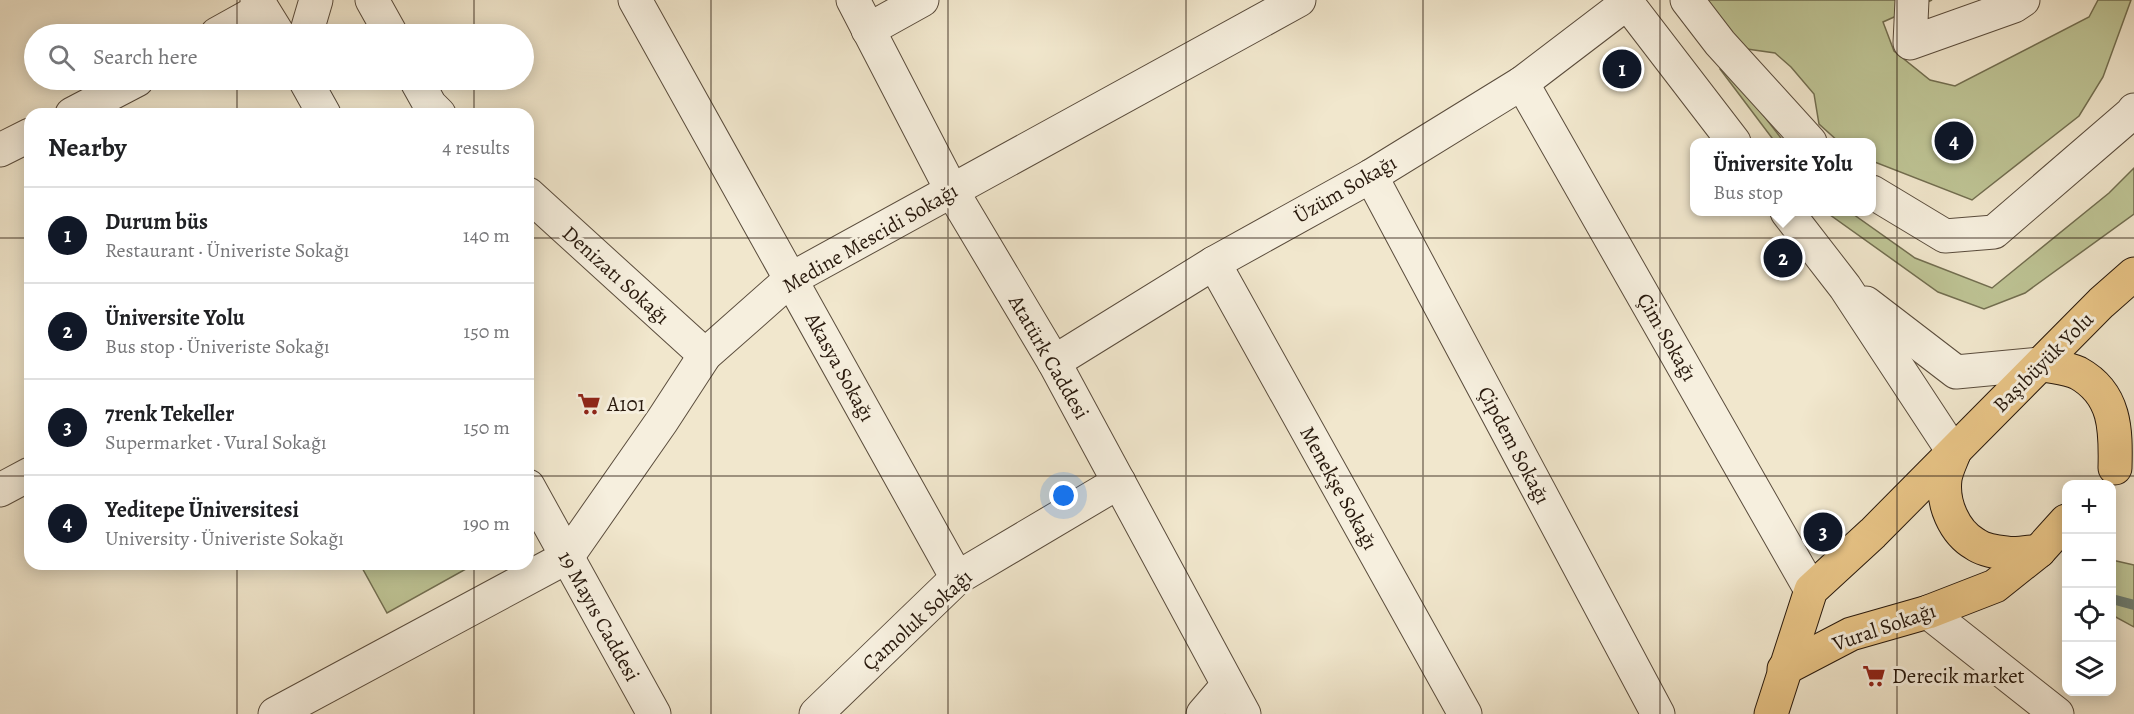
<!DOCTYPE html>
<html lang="en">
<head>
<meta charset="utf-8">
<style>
  :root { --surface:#fff; --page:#f2f2f2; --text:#202124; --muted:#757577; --line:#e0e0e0; --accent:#111827 }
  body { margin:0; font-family:Alegreya,serif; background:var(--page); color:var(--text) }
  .controls { position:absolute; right:18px; bottom:18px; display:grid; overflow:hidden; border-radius:12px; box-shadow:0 3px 15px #0003 }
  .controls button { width:54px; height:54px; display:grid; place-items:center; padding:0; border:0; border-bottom:2px solid var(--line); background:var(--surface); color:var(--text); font:30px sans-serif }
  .you { position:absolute; left:1064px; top:496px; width:21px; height:21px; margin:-15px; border:4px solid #fff; border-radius:50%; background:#1a73e8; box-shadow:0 0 0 9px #1a73e833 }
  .badge { display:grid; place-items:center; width:39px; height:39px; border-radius:50%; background:var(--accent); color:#fff; font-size:20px; font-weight:700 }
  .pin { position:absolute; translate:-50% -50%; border:3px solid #fff; box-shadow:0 2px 6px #0006 }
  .popup { position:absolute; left:1690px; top:138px; width:186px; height:78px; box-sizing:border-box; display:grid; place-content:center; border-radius:12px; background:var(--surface); filter:drop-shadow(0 2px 4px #0005); font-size:20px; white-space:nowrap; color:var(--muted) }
  .popup b { font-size:22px; color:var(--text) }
  .popup::after { content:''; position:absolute; left:50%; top:100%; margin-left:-12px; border:12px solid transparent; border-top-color:var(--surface) }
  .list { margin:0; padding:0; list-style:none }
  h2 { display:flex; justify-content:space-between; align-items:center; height:78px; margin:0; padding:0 24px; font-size:26px }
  h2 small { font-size:20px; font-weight:400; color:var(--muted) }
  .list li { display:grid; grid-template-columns:39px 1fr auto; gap:18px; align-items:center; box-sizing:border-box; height:96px; padding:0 24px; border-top:2px solid var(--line) }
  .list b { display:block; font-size:22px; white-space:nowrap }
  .list p { margin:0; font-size:20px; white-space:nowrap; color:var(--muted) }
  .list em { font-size:20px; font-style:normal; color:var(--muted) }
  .icon { flex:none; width:33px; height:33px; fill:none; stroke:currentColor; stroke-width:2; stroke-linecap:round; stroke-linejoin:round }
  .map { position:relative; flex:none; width:2134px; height:714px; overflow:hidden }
  .search { position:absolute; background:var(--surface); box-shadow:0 3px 15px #0003; left:24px; top:24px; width:510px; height:66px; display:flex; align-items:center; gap:15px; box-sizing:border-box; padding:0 21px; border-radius:33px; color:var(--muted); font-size:22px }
  .panel { position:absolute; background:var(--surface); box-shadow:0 3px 15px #0003; left:24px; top:108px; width:510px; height:462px; border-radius:18px }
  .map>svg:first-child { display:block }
  .green { fill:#bec495; stroke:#726e50; stroke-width:1.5 }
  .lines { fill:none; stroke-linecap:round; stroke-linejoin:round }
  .stream { stroke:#6d7d72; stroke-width:10 }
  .minor-casing { stroke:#5a4c3c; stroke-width:35 }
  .major-casing { stroke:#27180c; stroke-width:35 }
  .minor { stroke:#f6efde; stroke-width:33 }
  .major { stroke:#e8c486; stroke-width:33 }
  .grid { fill:none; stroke:#27180c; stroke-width:1.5; stroke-opacity:0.55 }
  .labels { text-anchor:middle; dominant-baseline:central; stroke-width:6; stroke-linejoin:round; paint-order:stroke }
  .street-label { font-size:21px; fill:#27180c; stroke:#f6efde }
  .poi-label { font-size:21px; fill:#27180c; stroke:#f6efde; text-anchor:start }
</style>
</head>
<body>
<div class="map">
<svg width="2134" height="714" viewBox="0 0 2134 714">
  <rect width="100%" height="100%" fill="#f1e7cd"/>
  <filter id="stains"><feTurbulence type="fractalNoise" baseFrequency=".00333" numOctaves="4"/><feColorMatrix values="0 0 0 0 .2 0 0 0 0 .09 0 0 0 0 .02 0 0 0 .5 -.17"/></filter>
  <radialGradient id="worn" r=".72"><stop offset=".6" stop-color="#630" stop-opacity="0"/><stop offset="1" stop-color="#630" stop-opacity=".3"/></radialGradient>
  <g class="green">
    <path d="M1699 0H1932L1883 22 1894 51 1930 80 1955 86 2089 17 2098 0H2131L2103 77 2079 116 1972 200 1872 161V142H1839L1819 124 1814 94 1791 67 1775 53 1740 48Z"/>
    <path d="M1724 64 1784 142H1775L1720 69Z"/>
    <path d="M2134 168V214L2025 293 1984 309 1938 292 1826 212H1850L1915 258 1992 288 2109 193Z"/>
    <path d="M2112 560 2134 565V627L2112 615Z"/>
    <path d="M360 564H475L387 613Z"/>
  </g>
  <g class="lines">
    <path class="stream" d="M2112 599 2134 605"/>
    <g class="minor-casing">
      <g id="minor">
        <path d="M257 0 278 34"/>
        <path d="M372 0 391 34"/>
        <path d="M635 0 957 578"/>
        <path d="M853 0 952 191 1054 362 1244 714"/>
        <path d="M1625 0 1734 142"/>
        <path d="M1687 0 1720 43 1810 142"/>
        <path d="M1912 0 1910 43 2014 6 2023 0"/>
        <path d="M868 30 922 0"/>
        <path d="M217 34 262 9"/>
        <path d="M306 34 316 0"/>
        <path d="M305 80 324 114"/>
        <path d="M416 80 430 105 439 114"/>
        <path d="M1522 83 1811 590"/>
        <path d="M72 114 137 80"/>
        <path d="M0 150 30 135"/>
        <path d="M1371 176 1658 714"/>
        <path d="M1872 192 1945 236 1994 232 2132 113 2134 110"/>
        <path d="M528 194 705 355"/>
        <path d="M1787 212 1845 287 1954 453"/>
        <path d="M1214 263 1465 714"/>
        <path d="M1866 303 1956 372 2041 364"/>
        <path d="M1054 362 1214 263 1371 176 1522 83 1627 3"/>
        <path d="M528 486 654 714"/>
        <path d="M0 490 30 474"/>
        <path d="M1928 612 2057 714"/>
        <path d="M275 714 567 557 662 421 705 355 791 279 1299 0"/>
        <path d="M816 714 957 578 1119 482"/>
        <path d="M1203 714 1228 685"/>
      </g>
    </g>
    <g class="major-casing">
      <g id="major">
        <path d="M2041 364C2052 367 2067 368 2078 373 2116 394 2116 430 2115 468"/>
        <path d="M1954 453C1951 461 1946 471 1945 479 1942 503 1954 532 1975 544 1983 550 1996 552 2006 553 2016 555 2028 552 2039 551"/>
        <path d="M1784 669 1851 634 1928 612 1995 586 2039 551 2066 521"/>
        <path d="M1771 714 1811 590 1873 533 2101 303 2134 274"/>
      </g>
    </g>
    <use href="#minor" class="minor"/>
    <use href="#major" class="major"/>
  </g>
  <path class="grid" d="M237 0V34M474 0V34M711 0V714M948 0V714M1186 0V714M1423 0V714M1660 0V714M1897 0V714M237 80V114M474 80V114M0 238H30M528 238H2134M0 476H30M528 476H2134M237 564V714M474 564V714"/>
  <defs>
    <g id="supermarket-bare" transform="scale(1.8)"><path d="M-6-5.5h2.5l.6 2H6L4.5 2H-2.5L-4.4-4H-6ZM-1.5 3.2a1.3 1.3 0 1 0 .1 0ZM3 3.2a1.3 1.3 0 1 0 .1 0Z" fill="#8f2418" stroke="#f6efde" stroke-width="2.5" paint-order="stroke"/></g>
  </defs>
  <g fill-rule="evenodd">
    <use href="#supermarket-bare" x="589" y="404"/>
    <use href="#supermarket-bare" x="1874" y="676"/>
  </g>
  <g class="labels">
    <g class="street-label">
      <text transform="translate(1345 189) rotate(-30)">Üzüm Sokağı</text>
      <text transform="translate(870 238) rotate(-30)">Medine Mescidi Sokağı</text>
      <text transform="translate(616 275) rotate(42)">Denizatı Sokağı</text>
      <text transform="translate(1667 337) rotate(60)">Çim Sokağı</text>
      <text transform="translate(1049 357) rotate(60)">Atatürk Caddesi</text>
      <text transform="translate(2043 362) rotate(-45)">Başıbüyük Yolu</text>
      <text transform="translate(840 367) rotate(61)">Akasya Sokağı</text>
      <text transform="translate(1514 445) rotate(62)">Çipdem Sokağı</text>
      <text transform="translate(1339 488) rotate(61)">Menekşe Sokağı</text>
      <text transform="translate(599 616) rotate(61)">19 Mayıs Caddesi</text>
      <text transform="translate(917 620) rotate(-42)">Çamoluk Sokağı</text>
      <text transform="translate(1884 627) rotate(-19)">Vural Sokağı</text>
    </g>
    <g class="poi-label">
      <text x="607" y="404">A101</text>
      <text x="1892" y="676">Derecik market</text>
    </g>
  </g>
  <rect width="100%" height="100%" filter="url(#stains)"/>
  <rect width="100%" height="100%" fill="url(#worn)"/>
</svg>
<div class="controls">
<button>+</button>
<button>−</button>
<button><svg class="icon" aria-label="locate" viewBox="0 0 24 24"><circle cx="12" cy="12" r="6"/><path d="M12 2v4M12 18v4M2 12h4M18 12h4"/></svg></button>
<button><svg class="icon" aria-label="layers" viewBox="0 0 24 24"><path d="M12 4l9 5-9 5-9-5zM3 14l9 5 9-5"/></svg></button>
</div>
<div class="you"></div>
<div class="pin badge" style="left:1622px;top:69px">1</div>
<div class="pin badge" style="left:1783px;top:258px">2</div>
<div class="popup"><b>Üniversite Yolu</b>Bus stop</div>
<div class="pin badge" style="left:1823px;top:532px">3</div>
<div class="pin badge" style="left:1954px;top:141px">4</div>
<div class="search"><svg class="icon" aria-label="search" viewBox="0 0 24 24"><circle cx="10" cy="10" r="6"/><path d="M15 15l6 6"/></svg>Search here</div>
<section class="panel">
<h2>Nearby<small>4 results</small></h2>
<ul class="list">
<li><span class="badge">1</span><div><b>Durum büs</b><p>Restaurant · Üniveriste Sokağı</p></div><em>140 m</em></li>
<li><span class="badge">2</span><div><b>Üniversite Yolu</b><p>Bus stop · Üniveriste Sokağı</p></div><em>150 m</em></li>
<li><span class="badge">3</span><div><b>7renk Tekeller</b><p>Supermarket · Vural Sokağı</p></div><em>150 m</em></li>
<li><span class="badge">4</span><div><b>Yeditepe Üniversitesi</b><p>University · Üniveriste Sokağı</p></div><em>190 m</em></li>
</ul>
</section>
</div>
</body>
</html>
